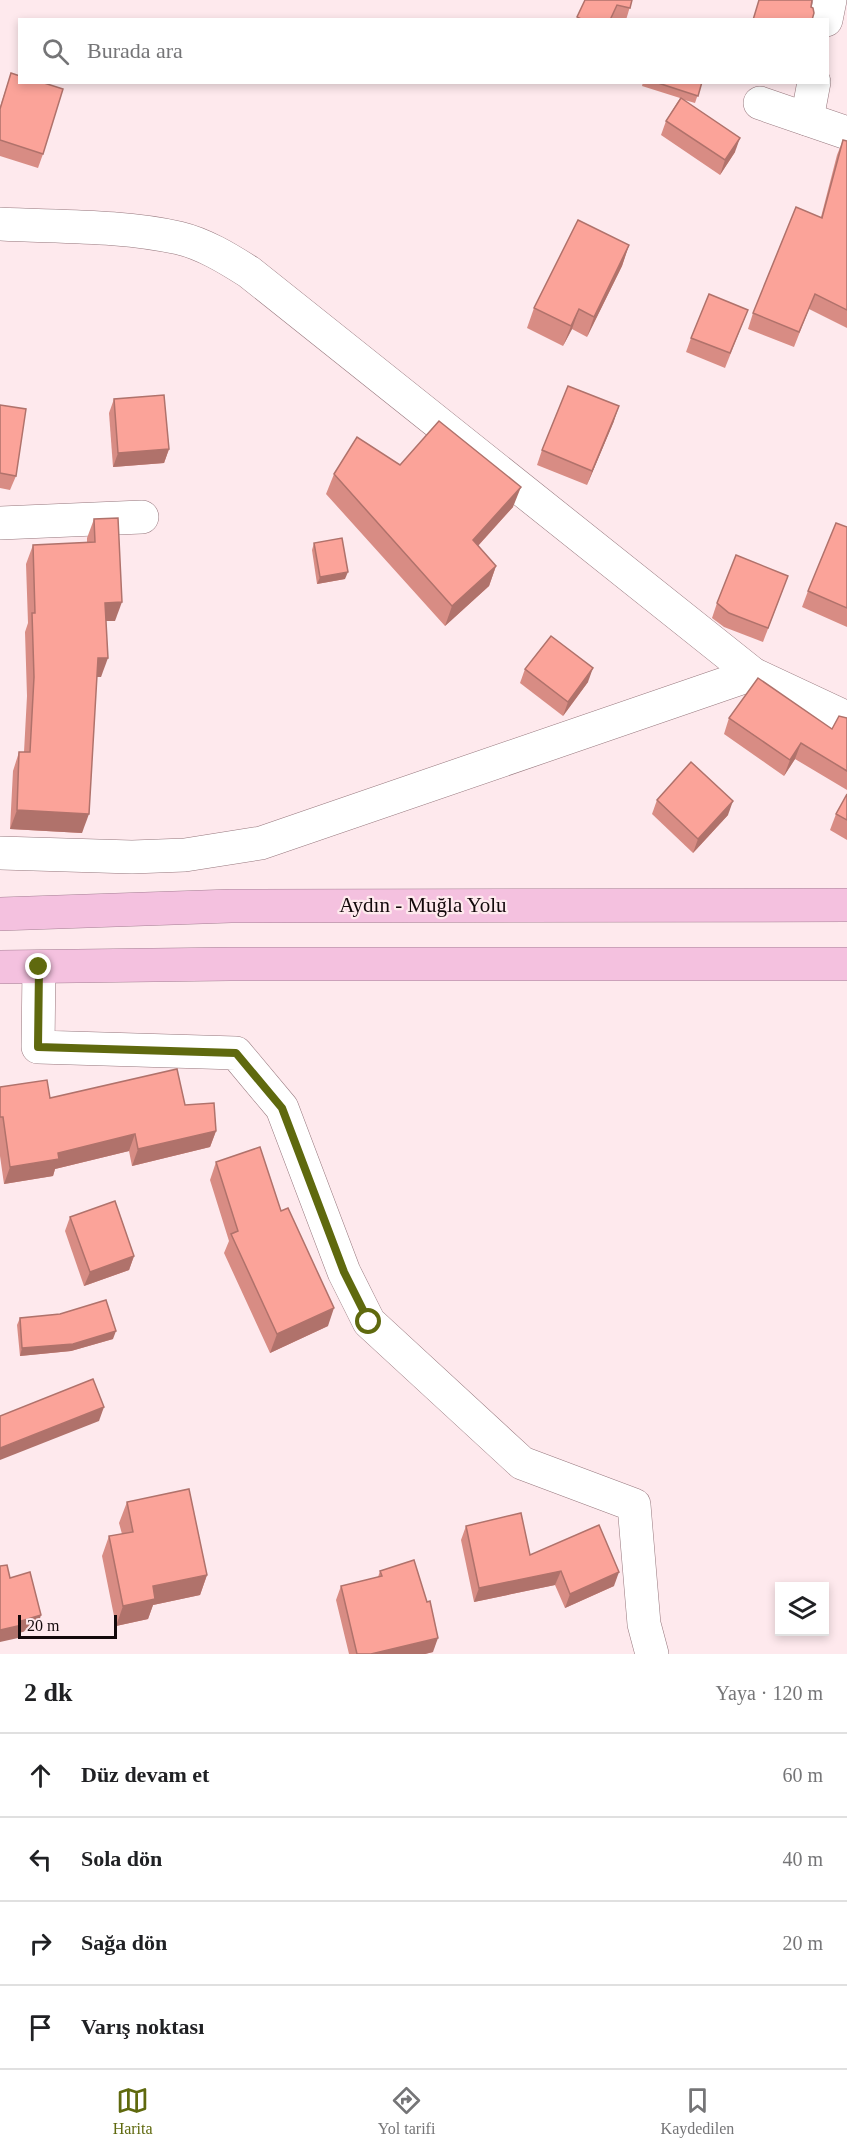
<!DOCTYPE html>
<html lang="tr">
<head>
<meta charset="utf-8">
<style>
  :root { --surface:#fff; --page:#f2f2f2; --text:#202124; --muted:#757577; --line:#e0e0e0; --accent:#5f690e }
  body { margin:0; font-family:Georgia,serif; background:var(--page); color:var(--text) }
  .controls { position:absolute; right:18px; bottom:18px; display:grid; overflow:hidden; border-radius:0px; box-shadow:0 3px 9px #0003 }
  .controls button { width:54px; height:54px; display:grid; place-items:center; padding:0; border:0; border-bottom:2px solid var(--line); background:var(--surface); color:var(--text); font:30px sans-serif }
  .scale { position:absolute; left:18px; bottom:15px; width:99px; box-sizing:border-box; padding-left:6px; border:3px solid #12080a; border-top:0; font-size:16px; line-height:21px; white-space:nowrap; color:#12080a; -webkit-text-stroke:4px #fee9ed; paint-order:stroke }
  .stop { position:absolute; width:18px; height:18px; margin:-14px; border:4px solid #5f690e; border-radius:50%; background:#fff }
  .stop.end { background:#5f690e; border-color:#fff; box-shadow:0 2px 6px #0008 }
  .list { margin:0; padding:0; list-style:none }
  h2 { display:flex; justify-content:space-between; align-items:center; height:78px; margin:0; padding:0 24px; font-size:26px }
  h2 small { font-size:20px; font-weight:400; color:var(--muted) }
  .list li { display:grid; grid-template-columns:39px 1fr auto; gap:18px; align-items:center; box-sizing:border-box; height:84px; padding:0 24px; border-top:2px solid var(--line) }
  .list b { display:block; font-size:22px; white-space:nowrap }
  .list em { font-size:20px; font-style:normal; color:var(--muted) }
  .icon { flex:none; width:33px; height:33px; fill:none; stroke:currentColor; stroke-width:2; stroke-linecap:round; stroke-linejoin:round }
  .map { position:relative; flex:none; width:847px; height:1654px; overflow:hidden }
  .search { position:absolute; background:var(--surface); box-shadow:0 3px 9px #0003; left:18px; right:18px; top:18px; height:66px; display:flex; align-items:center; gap:15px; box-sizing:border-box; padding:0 21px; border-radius:0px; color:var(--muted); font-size:22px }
  .sheet { height:414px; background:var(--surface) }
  nav { display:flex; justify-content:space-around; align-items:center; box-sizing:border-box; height:84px; border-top:2px solid var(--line); background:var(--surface); font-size:16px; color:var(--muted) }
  nav a { display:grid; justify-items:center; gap:3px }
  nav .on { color:var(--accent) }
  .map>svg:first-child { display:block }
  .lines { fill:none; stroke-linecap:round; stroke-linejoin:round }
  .minor-casing { stroke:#96777d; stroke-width:34 }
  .highway-casing { stroke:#a58094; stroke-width:34 }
  .minor { stroke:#fff; stroke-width:33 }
  .highway { stroke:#f4c1df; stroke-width:33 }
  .wall { fill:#d88c84 }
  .shaded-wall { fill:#b0726b }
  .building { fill:#fba399; stroke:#b0726b; stroke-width:1.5 }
  .route { stroke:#5f690e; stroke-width:8 }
  .labels { text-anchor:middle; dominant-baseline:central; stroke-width:4.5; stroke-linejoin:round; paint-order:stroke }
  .street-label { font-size:21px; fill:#12080a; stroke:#fee9ed }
</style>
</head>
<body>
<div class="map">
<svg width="847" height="1654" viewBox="0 0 847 1654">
  <rect width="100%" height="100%" fill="#fee9ed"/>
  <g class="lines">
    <g class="minor-casing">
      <g id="minor">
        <path d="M826 20 830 0"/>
        <path d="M760 103 847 133"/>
        <path d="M807 119 814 82"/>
        <path d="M0 224C58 227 122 225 179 238 204 244 227 258 249 272L753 674 847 718"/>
        <path d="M0 523 142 517"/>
        <path d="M0 853 132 857 185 855 261 843 753 674"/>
        <path d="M39 967 38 1047 236 1053 282 1108 344 1272 369 1322 522 1463 634 1505 644 1624 652 1654"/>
      </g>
    </g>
    <g class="highway-casing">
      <g id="highway">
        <path d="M0 914 231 906 847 905"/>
        <path d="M0 967 230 964H847"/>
      </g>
    </g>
    <use href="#minor" class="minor"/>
    <use href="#highway" class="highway"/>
  </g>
  <g class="wall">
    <path d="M585 0H632L626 20H576Z"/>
    <path d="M11 73 43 154 38 168 0 156V107Z"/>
    <path d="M643 82H702L695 103 681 99 735 152 720 175 661 135 666 121 680 98 642 86Z"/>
    <path d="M843 140 847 141V328L809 309 794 347 748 329 753 313 821 217 837 155Z"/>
    <path d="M629 245 622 266 587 337 572 329 563 346 527 328 534 308Z"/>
    <path d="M748 310 725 368 686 352 691 338Z"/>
    <path d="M114 399 169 449 164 463 113 467 109 413Z"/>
    <path d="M0 405 16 476 10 490 0 488Z"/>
    <path d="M614 421 587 485 537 465 542 450Z"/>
    <path d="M400 465 513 507 478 546 496 566 489 586 445 626 326 494 334 474Z"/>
    <path d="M94 519 115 621H106L101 677H97L82 833 10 829 13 771 19 752H24L27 696 25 632 28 623 26 564 33 545 87 543V538Z"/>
    <path d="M847 527V627L802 607 808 591Z"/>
    <path d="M314 543 345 579 317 584 312 550Z"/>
    <path d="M788 576 763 642 724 627 712 618 717 603Z"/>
    <path d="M525 669 588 682 563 716 520 683Z"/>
    <path d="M729 718 832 729 847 718V790L795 759 784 776 724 734Z"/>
    <path d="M847 794V840L830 830 836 814Z"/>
    <path d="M657 800 728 815 693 853 652 814Z"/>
    <path d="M0 1087 50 1098 185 1105 216 1131 210 1147 132 1166 129 1151 55 1169 53 1176 4 1184 0 1156Z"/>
    <path d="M216 1162 281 1211 328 1326 270 1353 224 1253 229 1241 210 1180Z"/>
    <path d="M70 1217 134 1256 129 1270 84 1286 65 1231Z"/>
    <path d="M20 1318 113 1339 71 1351 20 1356 17 1325Z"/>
    <path d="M127 1502 207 1575 200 1595 153 1605 148 1619 116 1626 102 1556 109 1536 122 1534 119 1523Z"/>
    <path d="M466 1526 530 1555 614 1586 565 1608 555 1585 474 1602 461 1540Z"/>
    <path d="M380 1571 433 1652 425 1654H349L336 1600 341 1586 378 1577Z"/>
  </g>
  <g class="shaded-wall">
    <path d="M740 138 735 152 720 175 725 160Z"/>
    <path d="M629 245 622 266 587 337 594 317Z"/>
    <path d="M579 309 572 329 563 346 571 326Z"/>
    <path d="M619 406 614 421 587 485 592 471Z"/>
    <path d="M169 449 164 463 113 467 118 453Z"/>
    <path d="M521 487 513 507 465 560 473 540Z"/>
    <path d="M496 566 489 586 445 626 452 606Z"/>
    <path d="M348 572 345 579 317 584 320 577Z"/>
    <path d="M122 602 115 621H98L105 603Z"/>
    <path d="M98 658H108L101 677H91Z"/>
    <path d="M593 668 588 682 563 716 568 702Z"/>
    <path d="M801 743 795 759 784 776 790 760Z"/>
    <path d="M733 801 728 815 693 853 698 839Z"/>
    <path d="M17 810 89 814 82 833 10 829Z"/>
    <path d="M216 1131 210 1147 132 1166 138 1149Z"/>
    <path d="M135 1134 129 1151 55 1169 53 1176 4 1184 10 1167 58 1153Z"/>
    <path d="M134 1256 129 1270 84 1286 90 1272Z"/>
    <path d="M334 1308 328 1326 270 1353 277 1334Z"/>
    <path d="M116 1331 113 1339 71 1351 20 1356 22 1348Z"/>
    <path d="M104 1407 99 1421 0 1460V1448Z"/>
    <path d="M561 1571 555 1585 474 1602 479 1588Z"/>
    <path d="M619 1572 614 1586 565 1608 570 1594Z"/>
    <path d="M207 1575 200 1595 153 1605 148 1619 116 1626 123 1606 153 1586Z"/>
    <path d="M41 1615 37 1628 19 1633 18 1638 0 1642V1630L21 1621Z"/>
    <path d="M438 1638 433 1652 425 1654H371Z"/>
  </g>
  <g class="building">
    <path d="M585 0H632L630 8 617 5 610 20H583L577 17Z"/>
    <path d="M759 0H812L811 7 813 8 814 13 812 20H753Z"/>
    <path d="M11 73 20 76V82H41L63 89 43 154 0 140V109Z"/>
    <path d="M655 82H702L698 96Z"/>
    <path d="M681 98 740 138 725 160 666 121Z"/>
    <path d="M843 140 847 141V310L815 294 799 332 753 313 796 207 822 218Z"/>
    <path d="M578 220 629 245 594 317 579 309 571 326 534 308Z"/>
    <path d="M709 294 748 310 730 353 691 338Z"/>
    <path d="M568 386 619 406 592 471 542 450Z"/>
    <path d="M164 395 169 449 118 453 114 399Z"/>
    <path d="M0 405 26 409 16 476 0 473Z"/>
    <path d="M439 421 521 487 473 540 496 566 452 606 334 474 357 437 400 465Z"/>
    <path d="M118 518 122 602 105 603 108 658H98L89 814 17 810 19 752H30L34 677 32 613H35L33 545 95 542 94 519Z"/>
    <path d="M836 523 847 527V608L808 591Z"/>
    <path d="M342 538 348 572 320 577 314 543Z"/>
    <path d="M736 555 788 576 768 628 729 613 717 603Z"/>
    <path d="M551 636 593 668 568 702 525 669Z"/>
    <path d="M758 678 832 729 839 716 847 718V771L801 743 790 760 729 718Z"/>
    <path d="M691 762 733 801 698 839 657 800Z"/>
    <path d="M847 794V820L836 814Z"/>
    <path d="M177 1069 185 1105 214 1103 216 1131 138 1149 135 1134 58 1153 59 1159 10 1167 3 1117H0V1087L47 1080 50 1098Z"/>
    <path d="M260 1147 281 1211 288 1208 334 1308 277 1334 231 1234 238 1231 216 1162Z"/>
    <path d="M115 1201 134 1256 90 1272 70 1217Z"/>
    <path d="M106 1300 116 1331 73 1344 22 1348 20 1318 60 1314Z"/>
    <path d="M93 1379 104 1407 0 1448V1416Z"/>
    <path d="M189 1489 207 1575 153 1586 155 1599 123 1606 109 1536 133 1532 127 1502Z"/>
    <path d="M521 1513 530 1555 599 1525 619 1572 570 1594 561 1571 479 1588 466 1526Z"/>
    <path d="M414 1560 427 1602 430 1601 438 1638 371 1654H357L341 1586 382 1576 380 1571Z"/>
    <path d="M7 1565 10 1578 30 1572 41 1615 21 1621 22 1625 0 1630V1566Z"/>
  </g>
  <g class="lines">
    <path class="route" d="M39 967 38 1047 236 1053 282 1108 344 1272 369 1322"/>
  </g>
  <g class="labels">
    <g class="street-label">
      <text x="423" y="905">Aydın - Muğla Yolu</text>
    </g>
  </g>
</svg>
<div class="controls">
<button><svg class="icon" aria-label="layers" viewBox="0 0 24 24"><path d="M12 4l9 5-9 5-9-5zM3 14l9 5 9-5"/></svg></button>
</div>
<div class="scale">20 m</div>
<div class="stop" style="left:369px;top:1322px"></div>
<div class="stop end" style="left:39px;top:967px"></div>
<div class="search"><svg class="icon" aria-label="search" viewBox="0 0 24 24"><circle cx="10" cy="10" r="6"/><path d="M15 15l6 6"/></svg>Burada ara</div>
</div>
<section class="sheet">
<h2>2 dk<small>Yaya · 120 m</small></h2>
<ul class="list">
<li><svg class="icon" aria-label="ahead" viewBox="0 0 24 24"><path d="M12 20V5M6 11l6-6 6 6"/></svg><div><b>Düz devam et</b></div><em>60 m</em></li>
<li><svg class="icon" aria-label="left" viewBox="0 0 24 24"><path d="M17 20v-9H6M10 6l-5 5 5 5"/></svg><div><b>Sola dön</b></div><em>40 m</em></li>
<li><svg class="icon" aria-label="right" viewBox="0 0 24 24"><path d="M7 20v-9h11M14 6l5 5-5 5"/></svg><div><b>Sağa dön</b></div><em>20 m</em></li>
<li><svg class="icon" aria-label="arrive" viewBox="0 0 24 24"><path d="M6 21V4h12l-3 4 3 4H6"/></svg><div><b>Varış noktası</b></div></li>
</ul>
</section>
<nav>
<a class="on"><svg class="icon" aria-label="map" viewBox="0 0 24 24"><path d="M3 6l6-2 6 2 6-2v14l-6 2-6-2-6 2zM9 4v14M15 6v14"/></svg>Harita</a>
<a><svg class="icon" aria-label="directions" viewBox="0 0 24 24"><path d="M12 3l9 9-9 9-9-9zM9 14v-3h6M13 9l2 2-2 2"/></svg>Yol tarifi</a>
<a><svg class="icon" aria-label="saved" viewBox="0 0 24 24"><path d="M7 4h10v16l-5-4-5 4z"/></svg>Kaydedilen</a>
</nav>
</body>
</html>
